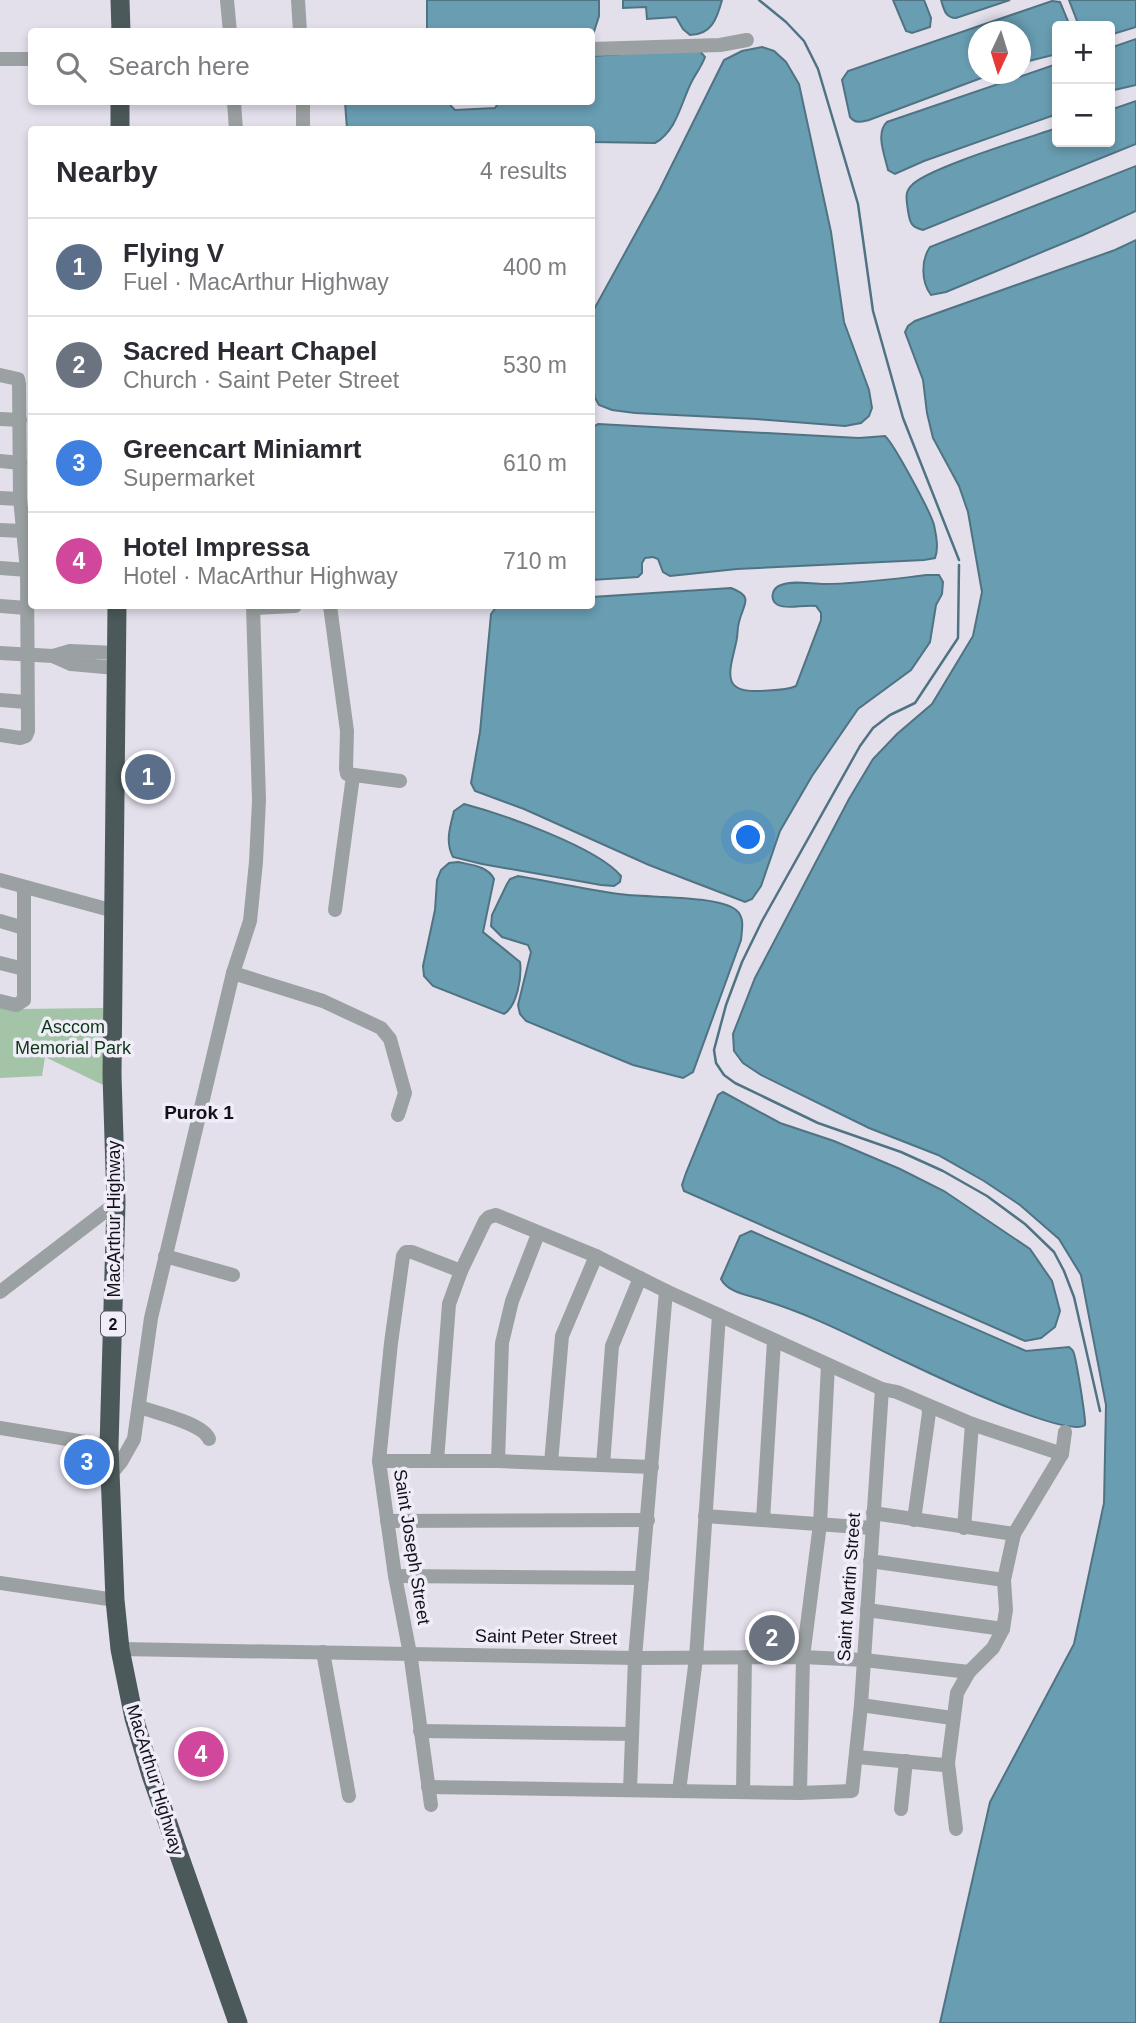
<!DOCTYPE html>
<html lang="en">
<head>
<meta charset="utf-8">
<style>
  :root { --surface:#fff; --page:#f7f7f7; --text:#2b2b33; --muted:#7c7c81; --line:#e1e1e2; --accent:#2563eb }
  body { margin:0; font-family:Helvetica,sans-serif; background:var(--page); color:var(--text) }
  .controls { position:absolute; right:21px; top:21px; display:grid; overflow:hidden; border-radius:7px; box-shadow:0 4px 10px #0003 }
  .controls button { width:63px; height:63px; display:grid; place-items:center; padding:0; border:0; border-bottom:2px solid var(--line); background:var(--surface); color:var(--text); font:35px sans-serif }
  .compass { position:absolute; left:968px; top:21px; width:63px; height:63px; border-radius:50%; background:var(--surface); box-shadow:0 4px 10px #0003; rotate:184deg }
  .you { position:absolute; left:749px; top:838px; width:24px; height:24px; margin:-18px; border:5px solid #fff; border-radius:50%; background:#1a73e8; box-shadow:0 0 0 10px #1a73e833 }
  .badge { display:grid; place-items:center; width:46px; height:46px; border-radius:50%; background:var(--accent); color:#fff; font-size:23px; font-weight:700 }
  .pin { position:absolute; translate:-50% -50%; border:4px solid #fff; box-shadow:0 2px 7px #0006 }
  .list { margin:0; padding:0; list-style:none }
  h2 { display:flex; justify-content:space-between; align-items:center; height:91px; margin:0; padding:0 28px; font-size:30px }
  h2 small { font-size:23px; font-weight:400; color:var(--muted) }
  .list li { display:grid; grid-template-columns:46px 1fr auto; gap:21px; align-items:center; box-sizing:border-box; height:98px; padding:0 28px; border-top:2px solid var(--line) }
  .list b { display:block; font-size:26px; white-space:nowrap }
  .list p { margin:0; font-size:23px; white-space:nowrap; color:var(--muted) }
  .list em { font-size:23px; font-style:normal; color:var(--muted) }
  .icon { flex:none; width:38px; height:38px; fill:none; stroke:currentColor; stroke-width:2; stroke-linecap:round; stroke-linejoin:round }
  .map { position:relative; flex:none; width:1136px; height:2023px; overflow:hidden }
  .search { position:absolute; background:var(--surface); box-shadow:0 4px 10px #0003; left:28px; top:28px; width:567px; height:77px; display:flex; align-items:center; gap:18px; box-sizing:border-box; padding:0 24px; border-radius:7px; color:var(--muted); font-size:26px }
  .panel { position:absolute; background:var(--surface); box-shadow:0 4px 10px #0003; left:28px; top:126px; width:567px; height:483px; border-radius:7px }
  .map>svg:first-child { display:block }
  .green { fill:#a3c4a6 }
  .water { fill:#699db2; stroke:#507383; stroke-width:2 }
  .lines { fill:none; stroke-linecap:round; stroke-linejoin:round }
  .stream { stroke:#507383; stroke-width:2.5 }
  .minor { stroke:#9ba1a2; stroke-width:14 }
  .highway { stroke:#4c595a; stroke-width:19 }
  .labels { text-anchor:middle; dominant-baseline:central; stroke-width:7; stroke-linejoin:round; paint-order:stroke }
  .shield { fill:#f0edf9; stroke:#56545a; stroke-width:2 }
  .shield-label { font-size:16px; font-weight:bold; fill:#141216 }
  .park-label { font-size:18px; fill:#0c3715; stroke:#f0edf9 }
  .street-label { font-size:18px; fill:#141216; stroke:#f0edf9 }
  .neighbourhood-label { font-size:19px; font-weight:bold; fill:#141216; stroke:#f0edf9 }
</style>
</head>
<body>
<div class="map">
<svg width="1136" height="2023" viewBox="0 0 1136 2023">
  <rect width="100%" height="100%" fill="#e3e0ec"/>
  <path class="green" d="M0 1007 17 1009 103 1008V1085L45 1057 42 1076 0 1078Z"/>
  <g class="water">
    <path d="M427 0H599V16L592 38V32L427 31Z"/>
    <path d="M623 0H722C717 19 711 35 690 35L683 29 676 17 647 19 646 7 623 8Z"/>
    <path d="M893 0H924L931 18 930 27 912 33 906 31Z"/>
    <path d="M941 0H1010L956 18C945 18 944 9 941 0Z"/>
    <path d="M1069 0H1136V27L1110 35V26H1079Z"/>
    <path d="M1052 1 1060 2 1070 26H1057V54L1021 63 1020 32H978V74H992L869 120C861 122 856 124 850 117L842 80 848 71Z"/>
    <path d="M1136 39V85L1110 91V48Z"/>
    <path d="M762 47 774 51 786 62 799 84 831 232 844 322 869 390 872 408 869 416 861 423 845 426 756 419 635 413 612 410 599 405 595 398 592 382V313L659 191 724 60 742 51Z"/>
    <path d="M698 49 705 57C702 66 696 73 692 81 681 102 677 131 655 143L592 142V130L347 129 345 102H450L451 106 455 110 495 108 499 102H592V56Z"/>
    <path d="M1057 64V114L924 161 895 174 888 170C885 156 875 133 887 122Z"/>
    <path d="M1136 101V144L923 230C911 227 910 223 908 211 907 202 904 193 911 186 924 169 1031 137 1057 128V142H1110V110Z"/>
    <path d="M1136 166V211L1083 235 946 292 931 295C921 282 921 260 930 247Z"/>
    <path d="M1136 240V2023H940L990 1802 1074 1644 1104 1503 1106 1405 1081 1275 1059 1239 1020 1205 984 1181 938 1155 869 1128 761 1075 743 1063 734 1051 733 1034 755 978 849 799 873 759 897 734 932 704 973 636 982 592 968 512 959 486 933 438 927 413 923 380 905 332 908 326 915 321 1115 250Z"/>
    <path d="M598 424 859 438 885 436C894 444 931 513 934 525 936 535 939 548 935 558L924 560 737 569 670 576 663 572 658 559 653 557 645 558 642 563V573L638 577 592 580V428Z"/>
    <path d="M927 575H939L943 582 942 594 936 605 930 642 911 670 858 709 812 776 780 831 761 886 752 899 745 902 735 898 649 865 524 809 475 791 471 783 480 732 491 614 497 606H592V597L731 588C755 597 743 604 739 622 737 629 738 636 736 643 730 670 720 693 759 691 771 690 785 691 796 686L821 620V613L816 606C805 604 787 610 778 605 769 600 772 588 781 585 794 580 811 584 824 584 858 584 893 579 927 575Z"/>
    <path d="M464 804C502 814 597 847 621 876L620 882 614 886 601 885 482 864 453 857C445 842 450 827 454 811Z"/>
    <path d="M458 862C471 865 488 866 494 879L483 932 520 962C522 977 517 1006 504 1014L433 986 424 976 423 966 435 910 437 880 441 870 449 863Z"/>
    <path d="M518 876C552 882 586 889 619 894 646 898 717 895 736 910 745 917 742 929 741 940L693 1072 683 1078 633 1065 526 1021 520 1014 518 1005 531 952 528 945 502 937 491 926 492 915 507 884 510 879Z"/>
    <path d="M723 1092 780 1123 834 1141 900 1169 944 1191 1030 1249 1052 1281 1060 1311 1055 1327 1041 1338 1025 1341 684 1191 682 1185 686 1173 718 1095Z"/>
    <path d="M751 1231 1026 1351 1069 1347C1070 1348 1072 1349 1073 1351 1076 1356 1086 1420 1085 1425 1067 1439 931 1374 906 1362 859 1340 813 1315 763 1300 749 1295 728 1293 721 1279L740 1236Z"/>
  </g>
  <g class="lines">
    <g class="stream">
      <path d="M759 0 786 22 804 41 818 69 858 204 873 311 903 418 959 560"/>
      <path d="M959 565 958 638 915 703 890 715 873 728 860 746 762 921 742 962 726 1005 714 1050 716 1063 724 1075 735 1083 818 1123 901 1152 943 1171 987 1196 1025 1224 1054 1252 1064 1271 1074 1297 1100 1411"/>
    </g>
    <g class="minor">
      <path d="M227 0 230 32"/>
      <path d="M298 0 300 32"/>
      <path d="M592 49 720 45 747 40"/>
      <path d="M0 59H32"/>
      <path d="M234 102 236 130"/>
      <path d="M303 102V127"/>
      <path d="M0 375 18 379 19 384 20 499 27 570 28 731 26 736 20 738 0 735"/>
      <path d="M0 419 20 420"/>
      <path d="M0 461 20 463"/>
      <path d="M0 498 20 499"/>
      <path d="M0 530 22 531"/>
      <path d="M0 568 27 570"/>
      <path d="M0 606 27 608"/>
      <path d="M330 606 347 731 346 769 347 774 400 781"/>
      <path d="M254 608 295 606"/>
      <path d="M0 653 53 656 71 664 116 668"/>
      <path d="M53 656 70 651 116 653"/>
      <path d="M0 700 26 702"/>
      <path d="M0 880 114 911"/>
      <path d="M335 910 353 776"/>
      <path d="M0 921 24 928"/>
      <path d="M0 963 24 969"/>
      <path d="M233 973 323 1001 381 1028 390 1039 405 1093 398 1115"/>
      <path d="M0 1001 16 1005 24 1000V887"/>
      <path d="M165 1256 233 1275"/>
      <path d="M0 1292 116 1203"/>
      <path d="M140 1407C156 1413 203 1423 209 1439"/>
      <path d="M0 1428 109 1446"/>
      <path d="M379 1461H498L652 1467"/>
      <path d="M437 1461 449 1304 461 1271 485 1221 489 1217 496 1215 596 1256 666 1291 882 1389 897 1392 972 1424 1062 1454"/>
      <path d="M498 1461 502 1343 512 1301 538 1234"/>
      <path d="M551 1463 562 1336 596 1256"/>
      <path d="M603 1465 612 1346 640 1278"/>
      <path d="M111 1474 121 1462 134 1439 151 1318 233 973 250 921 256 862 259 800 253 606"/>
      <path d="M873 1513 1014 1534"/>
      <path d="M705 1516 872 1528"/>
      <path d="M763 1520 774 1341"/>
      <path d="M914 1520 929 1413 928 1406"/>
      <path d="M387 1521 648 1520"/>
      <path d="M964 1528 972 1424"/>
      <path d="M870 1561 1004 1580"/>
      <path d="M395 1576 642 1578"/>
      <path d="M0 1583 115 1600"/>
      <path d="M867 1610 1003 1629"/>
      <path d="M120 1649 635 1658 803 1657 864 1660 969 1672"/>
      <path d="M323 1652 349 1796"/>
      <path d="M861 1705 952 1718"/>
      <path d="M420 1731 632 1734"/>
      <path d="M857 1757 944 1765 948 1763"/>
      <path d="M428 1787 800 1793 852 1791 861 1705 882 1389"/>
      <path d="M630 1790 635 1658 666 1291"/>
      <path d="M679 1791 696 1658 719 1315"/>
      <path d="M743 1792 745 1657"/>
      <path d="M800 1793 803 1657 820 1524 828 1365"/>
      <path d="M431 1805 411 1659 395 1576 379 1461 391 1343 403 1256 406 1252H412L461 1271"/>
      <path d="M901 1809 906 1761"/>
      <path d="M956 1829 948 1763 957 1693 969 1672 993 1648 1003 1629 1006 1610 1004 1580 1014 1534 1062 1454 1065 1432"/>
    </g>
    <g class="highway">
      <path d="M120 0 121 32"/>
      <path d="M120 102V130"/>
      <path d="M117 606 112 1075 116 1203 109 1446 115 1600 120 1649 134 1718 151 1775 238 2023"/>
    </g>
  </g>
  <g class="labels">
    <rect class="shield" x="101" y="1311.5" width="24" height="25" rx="5"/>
    <g class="shield-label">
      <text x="113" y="1324">2</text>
    </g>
    <g class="park-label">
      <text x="73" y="1027">Asccom<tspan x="73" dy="21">Memorial Park</tspan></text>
    </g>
    <g class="street-label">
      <text transform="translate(114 1219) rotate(-90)">MacArthur Highway</text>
      <text transform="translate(412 1547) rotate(81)">Saint Joseph Street</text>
      <text transform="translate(849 1587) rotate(-86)">Saint Martin Street</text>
      <text transform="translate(546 1637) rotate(1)">Saint Peter Street</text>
      <text transform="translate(155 1780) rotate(73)">MacArthur Highway</text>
    </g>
    <g class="neighbourhood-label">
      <text x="199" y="1112">Purok 1</text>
    </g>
  </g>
</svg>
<div class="controls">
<button>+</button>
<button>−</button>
</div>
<svg class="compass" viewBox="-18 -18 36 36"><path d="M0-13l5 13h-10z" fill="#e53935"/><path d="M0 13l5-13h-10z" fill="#7c7c81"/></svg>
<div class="you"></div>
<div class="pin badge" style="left:148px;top:777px;background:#5c6f8a">1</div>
<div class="pin badge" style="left:772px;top:1638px;background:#6b7280">2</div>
<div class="pin badge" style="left:87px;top:1462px;background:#3f7fe0">3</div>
<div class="pin badge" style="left:201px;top:1754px;background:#d1479c">4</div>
<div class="search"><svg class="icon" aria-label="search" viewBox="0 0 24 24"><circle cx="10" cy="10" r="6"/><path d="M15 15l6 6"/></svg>Search here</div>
<section class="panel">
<h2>Nearby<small>4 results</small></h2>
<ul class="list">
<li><span class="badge" style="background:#5c6f8a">1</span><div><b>Flying V</b><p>Fuel · MacArthur Highway</p></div><em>400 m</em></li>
<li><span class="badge" style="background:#6b7280">2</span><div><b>Sacred Heart Chapel</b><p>Church · Saint Peter Street</p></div><em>530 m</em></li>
<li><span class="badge" style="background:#3f7fe0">3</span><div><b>Greencart Miniamrt</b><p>Supermarket</p></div><em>610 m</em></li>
<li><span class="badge" style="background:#d1479c">4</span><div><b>Hotel Impressa</b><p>Hotel · MacArthur Highway</p></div><em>710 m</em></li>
</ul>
</section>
</div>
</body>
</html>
